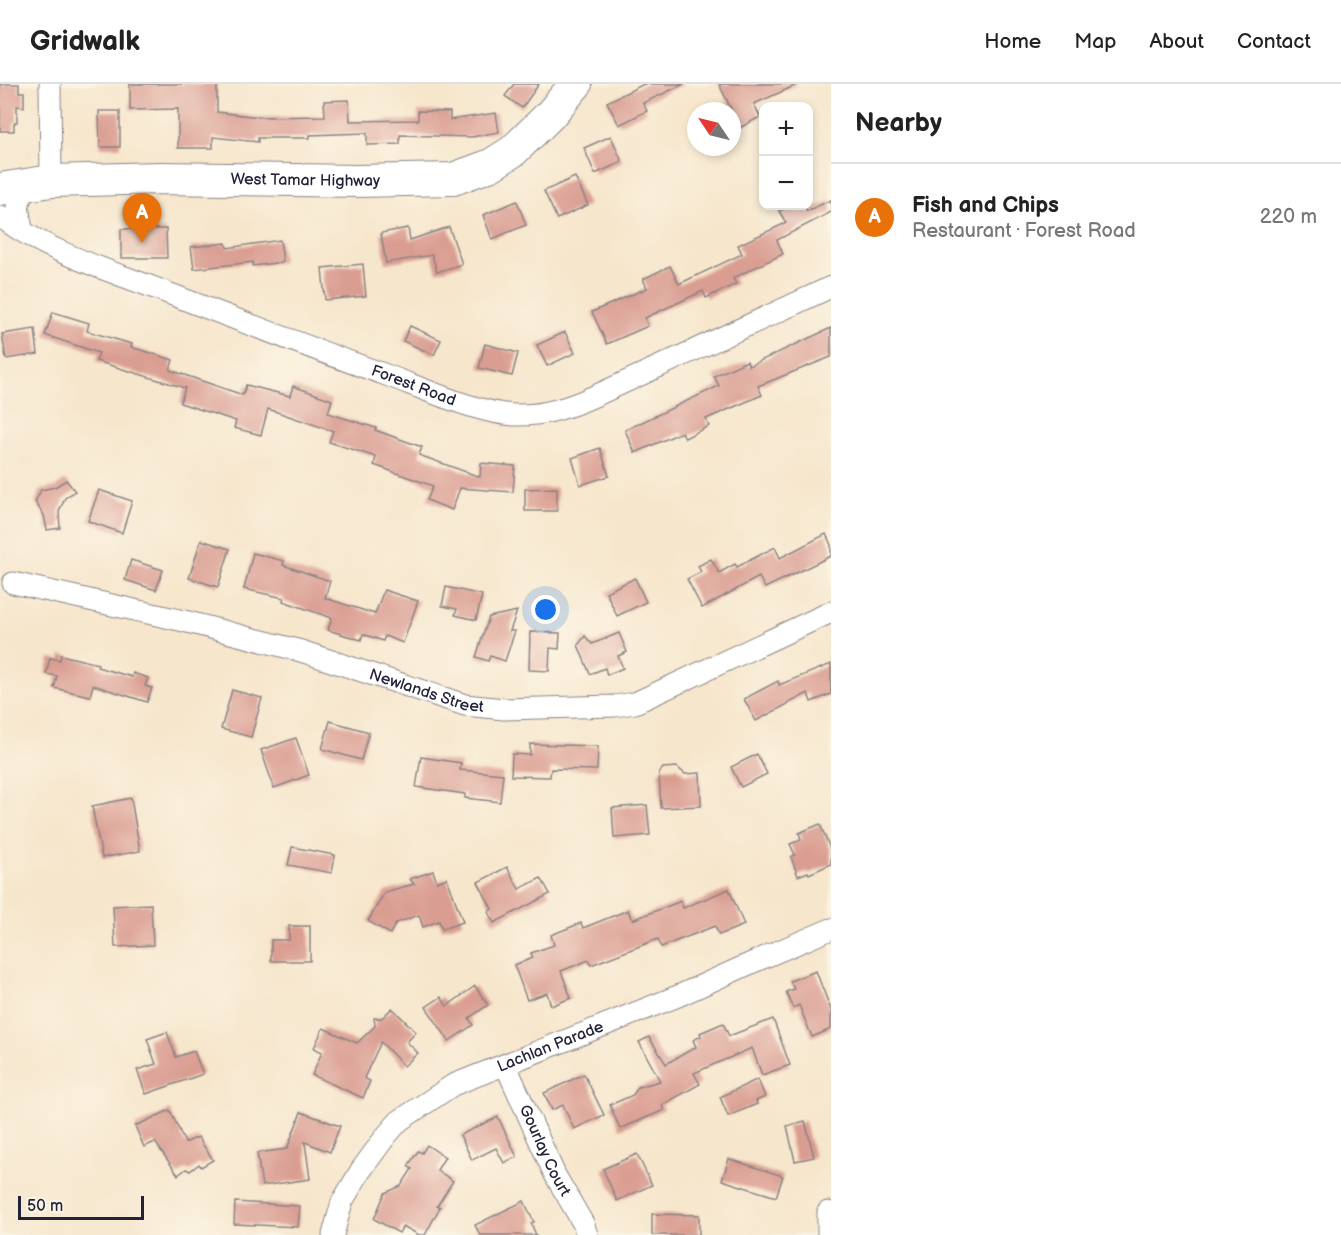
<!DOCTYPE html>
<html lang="en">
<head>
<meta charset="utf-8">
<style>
  :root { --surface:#fff; --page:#f6f6f6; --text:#222; --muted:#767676; --line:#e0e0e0; --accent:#0f766e }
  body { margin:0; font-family:"Balsamiq Sans",sans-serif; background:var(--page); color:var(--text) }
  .controls { position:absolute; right:18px; top:18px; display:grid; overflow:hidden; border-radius:12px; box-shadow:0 3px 9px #0003 }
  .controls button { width:54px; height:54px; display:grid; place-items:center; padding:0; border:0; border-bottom:2px solid var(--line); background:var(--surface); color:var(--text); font:30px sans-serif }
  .compass { position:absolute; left:687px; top:18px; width:54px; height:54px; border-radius:50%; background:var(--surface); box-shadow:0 3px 9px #0003; rotate:305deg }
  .scale { position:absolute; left:18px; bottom:15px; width:126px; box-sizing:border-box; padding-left:6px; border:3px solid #22223b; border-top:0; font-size:16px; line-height:21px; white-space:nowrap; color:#22223b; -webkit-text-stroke:4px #fcf5e5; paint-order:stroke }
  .you { position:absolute; left:546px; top:526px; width:21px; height:21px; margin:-15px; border:4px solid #fff; border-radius:50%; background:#1a73e8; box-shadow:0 0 0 9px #1a73e833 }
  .badge { display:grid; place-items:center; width:39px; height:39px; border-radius:50%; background:var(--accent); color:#fff; font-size:20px; font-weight:700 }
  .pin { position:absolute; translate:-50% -50px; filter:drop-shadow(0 2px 3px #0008) }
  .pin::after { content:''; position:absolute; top:32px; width:21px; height:18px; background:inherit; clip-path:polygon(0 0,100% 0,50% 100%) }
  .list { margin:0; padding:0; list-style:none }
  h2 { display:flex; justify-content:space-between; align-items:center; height:78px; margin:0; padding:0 24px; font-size:26px }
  h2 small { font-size:20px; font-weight:400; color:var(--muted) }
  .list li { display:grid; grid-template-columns:39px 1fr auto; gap:18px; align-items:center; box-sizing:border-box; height:108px; padding:0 24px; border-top:2px solid var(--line) }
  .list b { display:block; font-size:22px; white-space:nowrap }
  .list p { margin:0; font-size:20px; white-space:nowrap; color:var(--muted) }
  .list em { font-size:20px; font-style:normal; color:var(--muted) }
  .map { position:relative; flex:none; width:831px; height:1151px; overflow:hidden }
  header { display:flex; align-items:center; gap:36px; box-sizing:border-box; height:84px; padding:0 30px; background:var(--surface); border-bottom:2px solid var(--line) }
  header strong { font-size:28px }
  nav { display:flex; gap:33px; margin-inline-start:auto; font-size:21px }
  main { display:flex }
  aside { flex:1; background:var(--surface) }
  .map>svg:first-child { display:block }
  .building { fill:#da9d92 }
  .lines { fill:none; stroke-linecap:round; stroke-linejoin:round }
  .minor-casing { stroke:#8c8484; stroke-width:23 }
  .highway-casing { stroke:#8c8484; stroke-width:34 }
  .minor { stroke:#fff; stroke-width:21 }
  .highway { stroke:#fff; stroke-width:32 }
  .labels { text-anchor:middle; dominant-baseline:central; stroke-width:4.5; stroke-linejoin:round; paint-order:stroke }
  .street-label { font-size:16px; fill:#22223b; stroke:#fcf5e5 }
</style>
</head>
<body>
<header>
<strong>Gridwalk</strong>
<nav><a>Home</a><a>Map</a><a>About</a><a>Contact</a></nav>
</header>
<main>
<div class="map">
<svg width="831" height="1151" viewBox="0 0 831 1151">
  <rect width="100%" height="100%" fill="#fcf5e5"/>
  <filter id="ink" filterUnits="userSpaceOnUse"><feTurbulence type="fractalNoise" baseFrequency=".0167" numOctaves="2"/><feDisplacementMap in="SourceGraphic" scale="12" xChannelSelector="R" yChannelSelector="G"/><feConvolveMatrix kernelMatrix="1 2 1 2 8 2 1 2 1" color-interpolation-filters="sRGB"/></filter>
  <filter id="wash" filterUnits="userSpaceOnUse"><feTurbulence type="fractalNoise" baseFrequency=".008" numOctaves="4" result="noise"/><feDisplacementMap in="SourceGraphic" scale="24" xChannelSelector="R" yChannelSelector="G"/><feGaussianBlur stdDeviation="1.35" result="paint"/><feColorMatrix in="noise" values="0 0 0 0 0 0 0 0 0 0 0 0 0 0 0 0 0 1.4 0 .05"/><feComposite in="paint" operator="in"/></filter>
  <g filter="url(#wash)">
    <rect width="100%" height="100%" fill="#f6e6cc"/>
    <g id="blocks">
      <g class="building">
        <path d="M0 0H19V8H24V23L17 22V38L14 39V47H0Z"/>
        <path d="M130 0H217V28L259 33 325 32 324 17 349 16 350 37 418 36V27L450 28V36L496 29 499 48 472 53 400 51V60L367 61V49L310 51V54H258V58L213 53V64H178V25L130 26Z"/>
        <path d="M514 0H539L522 24 505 12Z"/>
        <path d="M644 0H684L643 19 647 27 619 41 607 18Z"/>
        <path d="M719 0H799L754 20 760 33 732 48V27Z"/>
        <path d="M99 27H120V63H100Z"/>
        <path d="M611 52 622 78 595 90 584 64Z"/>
        <path d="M575 93 588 121 557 135 544 107Z"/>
        <path d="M831 116V128L777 156 783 170 733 194 736 200 706 214 703 207 645 234 648 242 607 260 592 228 647 204 643 195 670 182 679 200 742 170 738 161 786 139 779 127 790 122H804L807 127Z"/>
        <path d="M517 117 526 141 492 155 483 131Z"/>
        <path d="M449 143 462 180 437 188 432 171 386 179 381 149 408 144 410 156Z"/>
        <path d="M121 145H166L167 174H121Z"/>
        <path d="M280 156 283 178 253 182V178L194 185 191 163 226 159 227 164Z"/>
        <path d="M363 180 366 212 325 216 322 184Z"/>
        <path d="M53 228 89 239 87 247 132 260 131 263 173 276 170 286 243 311 246 301 290 312 293 302 332 316 328 329 376 344 375 346 422 363 419 371 480 393 481 379 515 382 513 408 460 404 452 426 427 416 433 402 374 381 376 373 329 358 333 347 268 325 261 351 234 344 236 337 180 319 185 304 96 277 99 269 45 251Z"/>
        <path d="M410 242 441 256 434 271 403 257Z"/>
        <path d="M831 244V273L758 302 762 311 706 335 709 342 685 354 682 348 635 369 625 346 719 302 714 292 747 277 749 282Z"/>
        <path d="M35 245 38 270 6 275 2 250Z"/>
        <path d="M565 248 575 269 547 282 537 261Z"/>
        <path d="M485 260 518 269 512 292 479 284Z"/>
        <path d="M600 364 609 392 580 401 572 374Z"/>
        <path d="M66 396 75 407 65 414 59 428 60 444 47 446 44 431 35 418 41 406 55 403Z"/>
        <path d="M557 404V427H525V405Z"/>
        <path d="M99 406 132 417 122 449 88 437Z"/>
        <path d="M826 450 831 461V472L765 504 759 493 702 524 687 495 701 488 698 482 711 475 719 489 735 480 737 483 775 463 780 474Z"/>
        <path d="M201 456 230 465 218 503 189 494Z"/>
        <path d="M253 469 284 477 283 481 330 497 325 514 375 530 384 506 418 517 403 559 385 552 383 557 363 550 361 556 328 546 332 534 283 517 284 514 244 505Z"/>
        <path d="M131 476 163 486 156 506 125 496Z"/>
        <path d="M635 494 646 518 617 532 606 508Z"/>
        <path d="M446 503 482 511 476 536 455 531 457 525 442 522Z"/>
        <path d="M517 527 510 547H515L505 577 490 572 488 577 476 573 489 533Z"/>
        <path d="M530 548 560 549 559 565 550 564 549 587 529 586Z"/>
        <path d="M619 549 627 568 618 572 623 584 607 591 605 584 590 590 578 561 585 552 592 560Z"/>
        <path d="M61 571 98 580 97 583 132 593 133 589 148 594 145 602 152 604 147 618 93 601 90 612 54 604 57 592 46 590 50 574 60 576Z"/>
        <path d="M831 580V610L811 618 808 609 756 637 744 615 778 597 779 601Z"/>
        <path d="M232 606 262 614 251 653 221 645Z"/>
        <path d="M330 637 369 648 361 676 322 665Z"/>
        <path d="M296 654 309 691 274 704 261 666Z"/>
        <path d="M530 660 598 662 597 686 551 685 550 693 511 692 512 670 530 671Z"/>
        <path d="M757 670 767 690 741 703 731 683Z"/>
        <path d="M421 673 461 679 460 686 503 690 500 718 465 714V710L416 703Z"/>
        <path d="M677 683 685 690 700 689 701 722 661 724 659 689 663 684Z"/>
        <path d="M131 714 140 767 102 774 92 722Z"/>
        <path d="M647 721 650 751 614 754 612 724Z"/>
        <path d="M820 740 831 767V780L809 790 808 788 798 792 791 773 795 771 790 760 801 756 799 749Z"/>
        <path d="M292 763 335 771 332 789 288 781Z"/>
        <path d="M507 783 519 805 541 794 550 810 494 839 488 828 492 825 478 798Z"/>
        <path d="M433 787 437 798 447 794 463 838 442 845 439 837 423 843 419 831 396 839 390 850 368 837 385 808 414 800 410 795Z"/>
        <path d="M729 805 744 841 719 851 715 842 661 863 658 855 591 881 589 876 561 887 571 914 551 922 547 909 527 916 514 881 533 874 531 869 554 861 551 851 581 839 583 844 628 826 632 836 681 817 683 824Z"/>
        <path d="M151 820 153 861 115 863 113 822Z"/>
        <path d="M289 842H310V877H271V856H289Z"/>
        <path d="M816 887 831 926V945L812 953 799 921 793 924 786 908 794 905 790 897Z"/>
        <path d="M475 902 488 921 469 934 473 941 449 957 426 923 441 913 447 922Z"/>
        <path d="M392 924 416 948 407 958 418 969 404 982 381 958 364 994 370 997 363 1014 312 991 322 968 314 964 323 944 357 959 375 942 374 934H382Z"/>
        <path d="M773 935 790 981 762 991 752 964 694 989 700 1000 662 1021 664 1026 620 1045 610 1021 633 1011 638 1003 660 997 639 958 649 953 666 980 696 963 693 956 701 952 700 949 723 939 729 952Z"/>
        <path d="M167 948 176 973 194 967 203 990 146 1010 137 986 156 980 147 955Z"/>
        <path d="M584 990 604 1031 574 1045 563 1021 552 1026 544 1009Z"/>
        <path d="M758 995 765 1013 756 1017 757 1020 728 1032 720 1013Z"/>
        <path d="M170 1026 185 1059 198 1053 213 1076 201 1083 199 1080 190 1087 186 1085 178 1091 155 1058 144 1063 135 1042Z"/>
        <path d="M301 1028 340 1042 330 1068 305 1058 310 1095 262 1102 257 1069 287 1065Z"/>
        <path d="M498 1033 517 1073 504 1079 496 1064 472 1076 460 1051Z"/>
        <path d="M805 1037 814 1073 795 1077 787 1042Z"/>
        <path d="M427 1061 445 1073 437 1086 453 1097 437 1122 440 1123 425 1151H419L403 1142 399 1149 374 1135 385 1109 401 1102 412 1085 408 1082 418 1067 422 1069Z"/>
        <path d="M637 1070 652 1101 617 1117 603 1085Z"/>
        <path d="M729 1075 783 1092 776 1113 722 1096Z"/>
        <path d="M524 1117 534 1138 531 1139 536 1151H480L475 1141Z"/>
        <path d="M235 1118 300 1122 298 1143 234 1140Z"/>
        <path d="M652 1130 699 1131V1151H652Z"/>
      </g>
    </g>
  </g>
  <g filter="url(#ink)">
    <use href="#blocks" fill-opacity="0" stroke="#8c8484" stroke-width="1.5"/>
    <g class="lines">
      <g class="minor-casing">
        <g id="minor">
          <path d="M50 0 51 97"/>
          <path id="s1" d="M0 132C42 166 110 187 160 206 236 235 312 265 389 292 424 305 478 329 514 331 545 332 570 323 597 311L831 203"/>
          <path d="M22 146 18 122 25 102"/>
          <path id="s2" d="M13 499 184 537 301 567 465 621 504 625 615 622 635 619 831 528"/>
          <path id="s3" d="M506 982 555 1091 584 1141 587 1151"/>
          <path id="s4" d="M333 1151 342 1118 361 1086 386 1052 399 1037 453 1001 678 912 758 876 831 845"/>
          <path d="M828 1151V1128"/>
        </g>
      </g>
      <g class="highway-casing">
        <g id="highway">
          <path id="s5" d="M0 105 51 97 160 94 357 97 453 95 491 81 513 67 549 32 576 0"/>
        </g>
      </g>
      <use href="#minor" class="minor"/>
      <use href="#highway" class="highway"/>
    </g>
  </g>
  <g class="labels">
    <g class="street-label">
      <text stroke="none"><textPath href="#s5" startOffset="306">West Tamar Highway</textPath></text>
      <text stroke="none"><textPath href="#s1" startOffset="448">Forest Road</textPath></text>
      <text stroke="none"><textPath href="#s2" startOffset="428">Newlands Street</textPath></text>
      <text stroke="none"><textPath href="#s4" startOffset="303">Lachlan Parade</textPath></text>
      <text stroke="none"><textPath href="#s3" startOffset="93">Gourlay Court</textPath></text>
    </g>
  </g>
</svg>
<div class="controls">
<button>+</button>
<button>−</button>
</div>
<svg class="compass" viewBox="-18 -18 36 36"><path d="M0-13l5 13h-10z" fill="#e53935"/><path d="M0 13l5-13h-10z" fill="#767676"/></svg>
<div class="scale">50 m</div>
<div class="you"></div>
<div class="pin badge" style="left:142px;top:159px;background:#e8710a">A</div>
</div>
<aside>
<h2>Nearby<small></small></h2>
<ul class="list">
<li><span class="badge" style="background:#e8710a">A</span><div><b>Fish and Chips</b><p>Restaurant · Forest Road</p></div><em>220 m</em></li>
</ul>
</aside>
</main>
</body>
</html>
